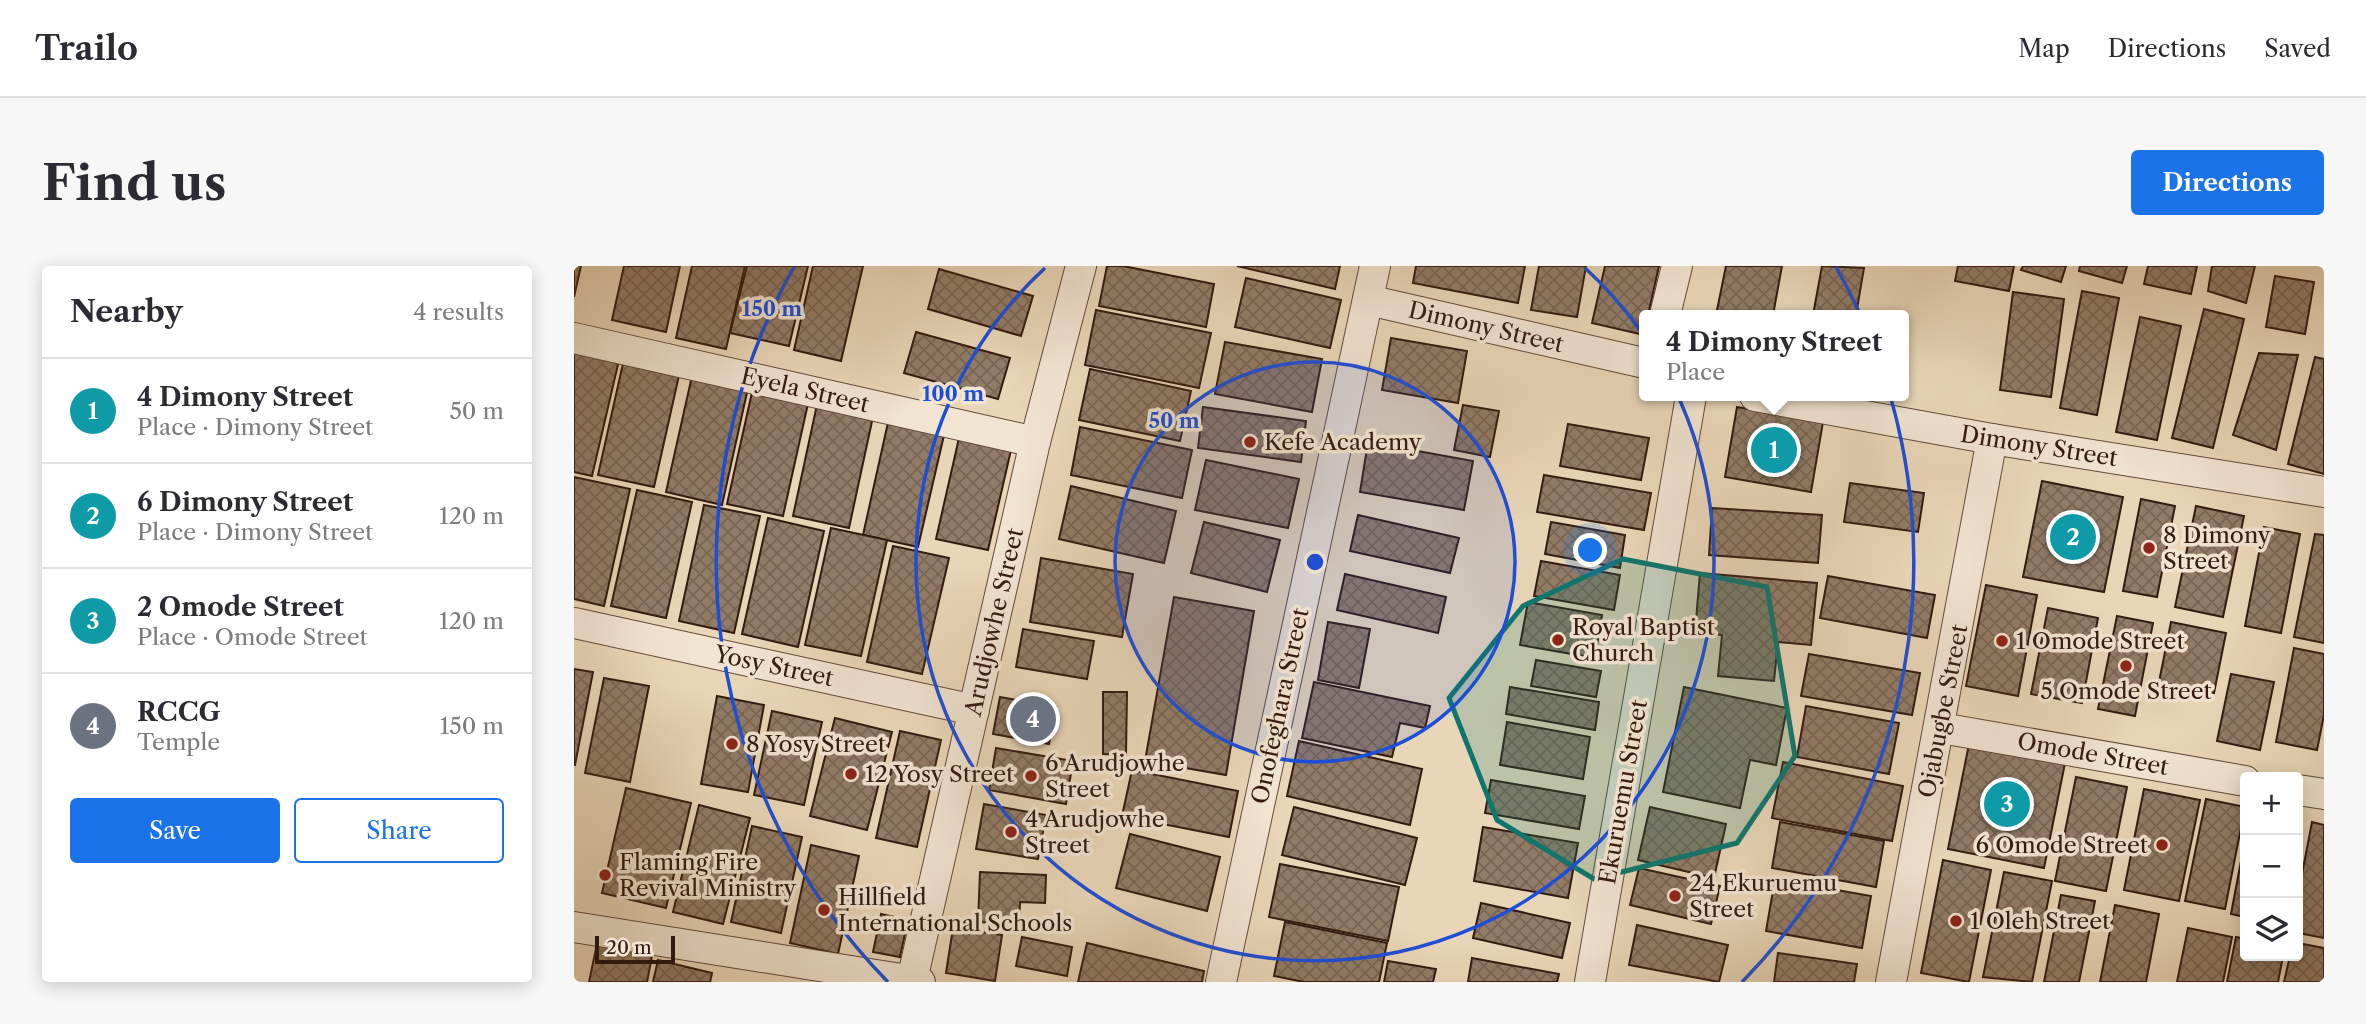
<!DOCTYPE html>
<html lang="en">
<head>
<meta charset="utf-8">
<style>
  :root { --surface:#fff; --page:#f7f7f7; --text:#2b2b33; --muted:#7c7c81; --line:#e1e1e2; --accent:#1a73e8 }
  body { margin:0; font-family:"Libre Caslon Text",serif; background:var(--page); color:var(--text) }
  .controls { position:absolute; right:21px; bottom:21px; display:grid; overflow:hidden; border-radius:7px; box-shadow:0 4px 18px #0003 }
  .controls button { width:63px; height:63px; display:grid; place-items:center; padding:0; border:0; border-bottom:2px solid var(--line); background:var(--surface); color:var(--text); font:35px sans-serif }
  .scale { position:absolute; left:21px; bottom:18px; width:80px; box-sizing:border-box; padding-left:7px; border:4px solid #341b10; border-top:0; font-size:19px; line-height:24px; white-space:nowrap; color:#341b10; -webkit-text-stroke:5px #f1e4d1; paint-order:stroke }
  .you { position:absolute; left:1017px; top:285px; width:24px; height:24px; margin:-18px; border:5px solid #fff; border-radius:50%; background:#1a73e8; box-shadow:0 0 0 10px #1a73e833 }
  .badge { display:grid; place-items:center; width:46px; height:46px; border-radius:50%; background:var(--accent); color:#fff; font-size:23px; font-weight:700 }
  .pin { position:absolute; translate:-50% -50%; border:4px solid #fff; box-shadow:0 2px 7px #0006 }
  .popup { position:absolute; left:1065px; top:44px; width:270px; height:91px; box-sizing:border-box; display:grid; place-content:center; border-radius:7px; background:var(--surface); filter:drop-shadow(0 2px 5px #0005); font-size:23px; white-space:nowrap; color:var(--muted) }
  .popup b { font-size:26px; color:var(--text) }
  .popup::after { content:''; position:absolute; left:50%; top:100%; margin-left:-14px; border:14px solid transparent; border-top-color:var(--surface) }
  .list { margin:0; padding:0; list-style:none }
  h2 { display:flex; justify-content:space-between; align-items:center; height:91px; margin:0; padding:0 28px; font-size:30px }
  h2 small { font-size:23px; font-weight:400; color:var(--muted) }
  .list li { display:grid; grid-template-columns:46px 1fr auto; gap:21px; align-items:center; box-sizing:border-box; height:105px; padding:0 28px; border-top:2px solid var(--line) }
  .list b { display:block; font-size:26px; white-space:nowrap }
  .list p { margin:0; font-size:23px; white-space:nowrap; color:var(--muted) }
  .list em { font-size:23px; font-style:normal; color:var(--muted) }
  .actions { display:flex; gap:14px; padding:21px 28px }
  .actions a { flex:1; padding:16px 0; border:2px solid var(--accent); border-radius:7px; text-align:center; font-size:24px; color:var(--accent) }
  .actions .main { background:var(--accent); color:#fff }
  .icon { flex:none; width:38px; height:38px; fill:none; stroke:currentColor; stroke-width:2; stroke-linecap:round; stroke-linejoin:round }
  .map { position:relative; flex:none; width:1750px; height:716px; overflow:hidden; border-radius:7px }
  header { display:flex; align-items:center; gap:42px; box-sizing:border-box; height:98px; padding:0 35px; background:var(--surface); border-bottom:2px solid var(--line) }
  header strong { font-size:33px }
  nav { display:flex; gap:38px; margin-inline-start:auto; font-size:24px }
  .intro { display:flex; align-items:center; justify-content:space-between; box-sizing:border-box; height:168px; padding:0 42px }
  h1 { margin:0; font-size:49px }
  .button { padding:18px 32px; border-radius:7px; background:var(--accent); color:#fff; font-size:24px; font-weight:700 }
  main { display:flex; gap:42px; padding:0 42px }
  aside { flex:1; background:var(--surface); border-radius:7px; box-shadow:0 4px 18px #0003 }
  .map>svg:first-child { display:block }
  .building { fill:url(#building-cross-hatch); stroke:#341b10; stroke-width:2 }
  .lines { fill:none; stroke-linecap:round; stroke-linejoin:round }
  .street-casing { stroke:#614a3a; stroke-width:32 }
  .street { stroke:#f1e4d1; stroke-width:30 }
  .marked { fill:#0f766e; fill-opacity:0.2; stroke:#0f766e; stroke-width:5; stroke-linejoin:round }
  .ring { fill:none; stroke:#1d4ed8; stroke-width:3.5 }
  .poi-dot { fill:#8f2418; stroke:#f1e4d1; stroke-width:2.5 }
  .labels { text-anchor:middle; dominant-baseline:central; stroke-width:7; stroke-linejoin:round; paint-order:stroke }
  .street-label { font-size:23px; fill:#341b10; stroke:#f1e4d1 }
  .poi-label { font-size:23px; fill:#341b10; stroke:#f1e4d1; text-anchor:start }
  .centre { fill:#1d4ed8; stroke:#f1e4d1; stroke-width:3.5 }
  .ring-label { font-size:21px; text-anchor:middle; font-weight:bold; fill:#1d4ed8; stroke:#f1e4d1; stroke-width:7; stroke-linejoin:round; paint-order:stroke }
</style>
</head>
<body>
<header>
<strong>Trailo</strong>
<nav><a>Map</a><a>Directions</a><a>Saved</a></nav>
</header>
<div class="intro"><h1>Find us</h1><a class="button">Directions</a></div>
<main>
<aside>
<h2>Nearby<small>4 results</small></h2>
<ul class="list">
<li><span class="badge" style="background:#0f9aa8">1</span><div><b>4 Dimony Street</b><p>Place · Dimony Street</p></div><em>50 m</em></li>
<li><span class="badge" style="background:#0f9aa8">2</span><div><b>6 Dimony Street</b><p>Place · Dimony Street</p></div><em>120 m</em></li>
<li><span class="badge" style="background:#0f9aa8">3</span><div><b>2 Omode Street</b><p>Place · Omode Street</p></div><em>120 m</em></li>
<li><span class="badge" style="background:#6b7280">4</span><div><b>RCCG</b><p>Temple</p></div><em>150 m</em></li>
</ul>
<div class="actions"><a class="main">Save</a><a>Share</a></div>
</aside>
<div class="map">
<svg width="1750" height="716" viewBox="0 0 1750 716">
  <defs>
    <pattern id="building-cross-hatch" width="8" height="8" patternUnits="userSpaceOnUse" patternTransform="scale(1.75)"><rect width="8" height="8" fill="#927c67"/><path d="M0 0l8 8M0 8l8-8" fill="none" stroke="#786553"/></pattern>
  </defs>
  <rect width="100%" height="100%" fill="#e9d6b8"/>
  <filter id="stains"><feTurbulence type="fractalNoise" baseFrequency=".00286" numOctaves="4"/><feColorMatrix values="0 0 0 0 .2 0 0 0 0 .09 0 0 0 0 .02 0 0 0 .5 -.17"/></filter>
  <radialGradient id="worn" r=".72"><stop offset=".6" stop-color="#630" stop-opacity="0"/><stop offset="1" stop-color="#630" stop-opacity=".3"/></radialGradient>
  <g class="building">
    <path d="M0 0H7L0 31Z"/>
    <path d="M50 0H106L92 66 38 54Z"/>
    <path d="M118 0H171L152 83 102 72Z"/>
    <path d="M173 0H234L215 80 156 67Z"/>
    <path d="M239 0H289L267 95 220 84Z"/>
    <path d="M533 0H549L640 18 632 61 525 40Z"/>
    <path d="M663 0H766L761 23Z"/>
    <path d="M842 0H951L944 37 839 17Z"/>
    <path d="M965 0H1012L1003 51 957 44Z"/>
    <path d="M1031 0H1085L1074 49H1070V69L1018 57Z"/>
    <path d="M1152 0H1208L1199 49H1142Z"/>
    <path d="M1248 0 1290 2 1282 49H1239Z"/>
    <path d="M1384 0H1440L1435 25 1381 15Z"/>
    <path d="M1449 0H1492L1487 16 1447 4Z"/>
    <path d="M1506 0H1553L1548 17 1505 5Z"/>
    <path d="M1574 0H1623L1617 28 1570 18Z"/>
    <path d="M1638 0H1681L1672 37 1634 25Z"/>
    <path d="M365 3 459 30 447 70 354 43Z"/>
    <path d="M1701 10 1740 16 1731 68 1692 61Z"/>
    <path d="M672 12 767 34 756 82 661 61Z"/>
    <path d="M1508 25 1545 32 1523 149 1486 142Z"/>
    <path d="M1439 26 1490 33 1477 131 1426 124Z"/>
    <path d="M1630 43 1670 53 1639 182 1598 172Z"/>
    <path d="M522 44 637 67 625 122 511 99Z"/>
    <path d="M1566 51 1607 60 1583 174 1542 166Z"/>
    <path d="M342 66 436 92 424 133 330 107Z"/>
    <path d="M817 72 893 85 884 137 808 124Z"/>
    <path d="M651 76 748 93 738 146 641 128Z"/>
    <path d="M0 84 45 94 18 210 0 206Z"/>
    <path d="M1685 87 1724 89 1702 184 1659 169Z"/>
    <path d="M1741 91 1750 93V208L1714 198Z"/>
    <path d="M50 93 106 105 80 221 24 209Z"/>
    <path d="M516 103 617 125 606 175 505 154Z"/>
    <path d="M118 110 174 122 148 239 92 226Z"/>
    <path d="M179 122 235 133 209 250 153 238Z"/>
    <path d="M244 134 300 146 275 262 219 250Z"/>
    <path d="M889 139 925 145 916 191 880 184Z"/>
    <path d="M629 141 732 155 727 196 624 182Z"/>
    <path d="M1163 141 1249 156 1237 226 1151 211Z"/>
    <path d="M315 152 371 165 344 281 289 269Z"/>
    <path d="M994 158 1075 172 1067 214 986 200Z"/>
    <path d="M506 161 618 184 608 232 497 209Z"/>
    <path d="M385 172 437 184 414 284 362 273Z"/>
    <path d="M794 176 899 195 890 244 786 226Z"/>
    <path d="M632 194 725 213 714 262 621 244Z"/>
    <path d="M970 209 1077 227 1070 264 963 246Z"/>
    <path d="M0 211 56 223 30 340 0 333Z"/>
    <path d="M1468 215 1549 231 1530 326 1449 311Z"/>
    <path d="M1276 217 1350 227 1344 266 1270 256Z"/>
    <path d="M497 220 602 245 590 297 485 273Z"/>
    <path d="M63 224 118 236 92 352 37 340Z"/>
    <path d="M1567 233 1601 240 1583 331 1549 325Z"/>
    <path d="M130 239 186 250 160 367 105 355Z"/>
    <path d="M1622 240 1670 250 1649 351 1601 341Z"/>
    <path d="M1138 242 1248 249 1244 297 1135 289Z"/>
    <path d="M784 249 885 272 876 307 776 285Z"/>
    <path d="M194 252 250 265 224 381 168 368Z"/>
    <path d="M630 256 706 274 693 326 617 307Z"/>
    <path d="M977 256 1051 269 1046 302 971 288Z"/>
    <path d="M1690 261 1726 268 1707 367 1671 360Z"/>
    <path d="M257 262 313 274 287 390 231 379Z"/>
    <path d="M1741 268 1750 269V377L1720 371Z"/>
    <path d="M319 280 375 292 348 408 293 396Z"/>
    <path d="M467 292 559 308 548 371 456 356Z"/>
    <path d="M967 295 1046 309 1040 344 960 330Z"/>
    <path d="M1126 307 1243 317 1237 379 1204 376 1200 415 1144 410 1148 369 1121 366Z"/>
    <path d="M771 308 872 331 864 367 763 344Z"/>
    <path d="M1254 310 1361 329 1353 372 1246 352Z"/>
    <path d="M1412 319 1463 329 1444 430 1392 420Z"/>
    <path d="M600 331 680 345 652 509 571 495Z"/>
    <path d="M954 336 1028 349 1021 392 946 379Z"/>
    <path d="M1474 342 1524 352 1508 437 1457 428Z"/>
    <path d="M1543 350 1579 357 1561 450 1524 443Z"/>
    <path d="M754 356 796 363 785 422 744 414Z"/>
    <path d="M1597 356 1652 367 1640 427 1585 416Z"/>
    <path d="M449 363 520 375 513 413 442 401Z"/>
    <path d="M1720 382 1750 388V449L1743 484 1702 476Z"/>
    <path d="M1235 388 1346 407 1338 449 1227 430Z"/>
    <path d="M962 394 1027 405 1022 431 957 420Z"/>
    <path d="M0 403 19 406 1 499H0Z"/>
    <path d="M1657 408 1700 416 1686 484 1643 475Z"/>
    <path d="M30 412 75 420 56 516 11 507Z"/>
    <path d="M740 416 856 440 851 462 826 457 818 491 728 472Z"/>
    <path d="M936 421 1025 436 1021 464 932 448Z"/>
    <path d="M1110 421 1213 442 1202 499 1176 494 1166 542 1089 526Z"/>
    <path d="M529 426H553L552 489 529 488Z"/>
    <path d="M143 430 190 439 174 526 127 518Z"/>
    <path d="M426 431 482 441 475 478 419 468Z"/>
    <path d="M1232 440 1325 457 1315 508 1223 491Z"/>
    <path d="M198 445 248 456 230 539 180 529Z"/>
    <path d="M261 452 318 466 293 564 236 550Z"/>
    <path d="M933 456 1016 471 1009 513 926 499Z"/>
    <path d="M326 465 367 474 343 581 302 572Z"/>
    <path d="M1396 473 1492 492 1470 602 1374 583Z"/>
    <path d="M725 475 848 503 836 559 713 530Z"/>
    <path d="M422 482 499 495 492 538 415 524Z"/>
    <path d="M1209 496 1329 520 1318 575 1198 552Z"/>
    <path d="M558 504 664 525 655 571 548 550Z"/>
    <path d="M1502 511 1553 521 1532 625 1481 615Z"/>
    <path d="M917 514 1011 530 1005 563 911 547Z"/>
    <path d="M52 522 117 537 92 642 28 627Z"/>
    <path d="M1570 523 1626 534 1605 635 1550 624Z"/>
    <path d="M1632 533 1671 541 1651 643 1611 635Z"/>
    <path d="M410 538 472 549 464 593 402 583Z"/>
    <path d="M125 539 176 552 149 658 99 646Z"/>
    <path d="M720 541 843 572 831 619 708 589Z"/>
    <path d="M1076 541 1152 558 1140 612 1064 594Z"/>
    <path d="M1206 556 1310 575 1302 621 1198 602Z"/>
    <path d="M1738 556 1750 559V672L1724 667V629Z"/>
    <path d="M178 560 228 571 207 667 157 656Z"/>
    <path d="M909 561 1004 577 994 632 900 615Z"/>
    <path d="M556 568 646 591 633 645 542 622Z"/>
    <path d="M1671 574V651L1657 648Z"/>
    <path d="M237 579 285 590 264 688 216 677Z"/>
    <path d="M1369 594 1417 604 1395 716 1347 707Z"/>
    <path d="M706 598 825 621 814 675 695 651Z"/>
    <path d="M1065 602 1146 620 1137 658 1056 639Z"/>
    <path d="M406 606 472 609 471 637 446 636 445 658 404 656Z"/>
    <path d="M1430 606 1478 615 1458 716 1409 711Z"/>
    <path d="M1201 613 1297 630 1288 682 1192 665Z"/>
    <path d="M1487 629 1521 635 1505 716H1470Z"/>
    <path d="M907 637 996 657 988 692 899 672Z"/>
    <path d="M1541 639 1585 648 1572 716H1526Z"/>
    <path d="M307 648 334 654 326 691 299 686Z"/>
    <path d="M711 656 813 677 805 716H730L700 710Z"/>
    <path d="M1063 659 1154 679 1145 716 1055 699Z"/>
    <path d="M379 662 428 669 421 715 372 707Z"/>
    <path d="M1614 662 1658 671 1649 716H1603Z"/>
    <path d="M448 671 498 681 493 710 442 700Z"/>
    <path d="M1662 671 1671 673V690H1709L1704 716H1653Z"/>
    <path d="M24 673 79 685 73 716H15Z"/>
    <path d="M513 677 630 705 628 716H504Z"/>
    <path d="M1724 677 1750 682V716H1710L1716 690H1724Z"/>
    <path d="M1204 687 1283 698 1280 716H1200Z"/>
    <path d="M898 692 985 708 983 716H894Z"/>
    <path d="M84 694 138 707 136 716H79Z"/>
    <path d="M814 695 862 703 859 716H810Z"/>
  </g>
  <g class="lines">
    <g class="street-casing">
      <g id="street">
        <path d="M794 34 1070 97"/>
        <path d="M1091 49 1103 0"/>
        <path d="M0 72 461 176"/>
        <path d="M1181 130 1418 173 1750 226"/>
        <path d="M0 357 400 444"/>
        <path d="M1367 462 1671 515"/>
        <path d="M1724 524 1750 528"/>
        <path d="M0 661 346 716"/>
        <path d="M338 714 461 176 507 0"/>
        <path d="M647 716 801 0"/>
        <path d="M1016 716 1117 130"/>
        <path d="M1317 716 1418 173"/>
      </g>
    </g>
    <use href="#street" class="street"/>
  </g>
  <path class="marked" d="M1049 293 1193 321 1221 490 1163 577 1020 613 923 554 875 432 949 340Z"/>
  <circle cx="741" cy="296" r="200" fill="#1d4ed8" fill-opacity=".12"/>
  <g class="ring">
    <circle cx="741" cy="296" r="200"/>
    <path d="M1011 2A399 399 0 1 1 471 2"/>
    <path d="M314 716A599 599 0 0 1 220 1M1262 1A599 599 0 0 1 1168 716"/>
  </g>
  <g class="poi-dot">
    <circle cx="676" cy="176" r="7"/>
    <circle cx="1575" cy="282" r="7"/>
    <circle cx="984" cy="374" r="7"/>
    <circle cx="1428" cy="375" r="7"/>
    <circle cx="1552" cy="400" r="7"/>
    <circle cx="158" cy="478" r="7"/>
    <circle cx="277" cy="508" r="7"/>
    <circle cx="457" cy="510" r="7"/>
    <circle cx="437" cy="566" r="7"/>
    <circle cx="1588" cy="579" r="7"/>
    <circle cx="31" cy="609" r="7"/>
    <circle cx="1101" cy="630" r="7"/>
    <circle cx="250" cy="644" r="7"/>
    <circle cx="1382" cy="655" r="7"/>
  </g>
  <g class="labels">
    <g class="street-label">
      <text transform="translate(912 61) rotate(13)">Dimony Street</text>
      <text transform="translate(231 124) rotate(13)">Eyela Street</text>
      <text transform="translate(1465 180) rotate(9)">Dimony Street</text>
      <text transform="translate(420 356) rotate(-77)">Arudjowhe Street</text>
      <text transform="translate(200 400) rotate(12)">Yosy Street</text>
      <text transform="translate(706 440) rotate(-78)">Onofeghara Street</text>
      <text transform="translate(1369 445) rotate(-79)">Ojabugbe Street</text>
      <text transform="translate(1519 488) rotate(10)">Omode Street</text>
      <text transform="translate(1049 526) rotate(-80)">Ekuruemu Street</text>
    </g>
    <g class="poi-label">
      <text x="690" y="176">Kefe Academy</text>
      <text x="1589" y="269">8 Dimony<tspan x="1589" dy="26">Street</tspan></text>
      <text x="998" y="361">Royal Baptist<tspan x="998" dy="26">Church</tspan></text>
      <text x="1442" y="375">1 Omode Street</text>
      <text x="1552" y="425" text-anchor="middle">5 Omode Street</text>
      <text x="172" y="478">8 Yosy Street</text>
      <text x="471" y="497">6 Arudjowhe<tspan x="471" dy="26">Street</tspan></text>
      <text x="291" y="508">12 Yosy Street</text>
      <text x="451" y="553">4 Arudjowhe<tspan x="451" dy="26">Street</tspan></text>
      <text x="1574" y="579" text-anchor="end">6 Omode Street</text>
      <text x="45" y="596">Flaming Fire<tspan x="45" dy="26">Revival Ministry</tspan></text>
      <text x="1115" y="617">24 Ekuruemu<tspan x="1115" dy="26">Street</tspan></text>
      <text x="264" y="631">Hillfield<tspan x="264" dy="26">International Schools</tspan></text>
      <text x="1396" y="655">1 Oleh Street</text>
    </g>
  </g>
  <circle cx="741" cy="296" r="10" class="centre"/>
  <g class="ring-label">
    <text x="198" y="50">150 m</text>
    <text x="379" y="135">100 m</text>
    <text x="600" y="162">50 m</text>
  </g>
  <rect width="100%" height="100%" filter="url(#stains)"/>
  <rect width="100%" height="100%" fill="url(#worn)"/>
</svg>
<div class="controls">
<button>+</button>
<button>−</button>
<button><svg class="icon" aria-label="layers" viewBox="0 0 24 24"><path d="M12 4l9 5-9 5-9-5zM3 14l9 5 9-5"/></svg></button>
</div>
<div class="scale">20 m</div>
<div class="you"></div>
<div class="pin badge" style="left:1200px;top:184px;background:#0f9aa8">1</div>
<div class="popup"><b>4 Dimony Street</b>Place</div>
<div class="pin badge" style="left:1499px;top:271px;background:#0f9aa8">2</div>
<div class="pin badge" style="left:1433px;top:538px;background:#0f9aa8">3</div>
<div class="pin badge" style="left:459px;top:453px;background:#6b7280">4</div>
</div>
</main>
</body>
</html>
